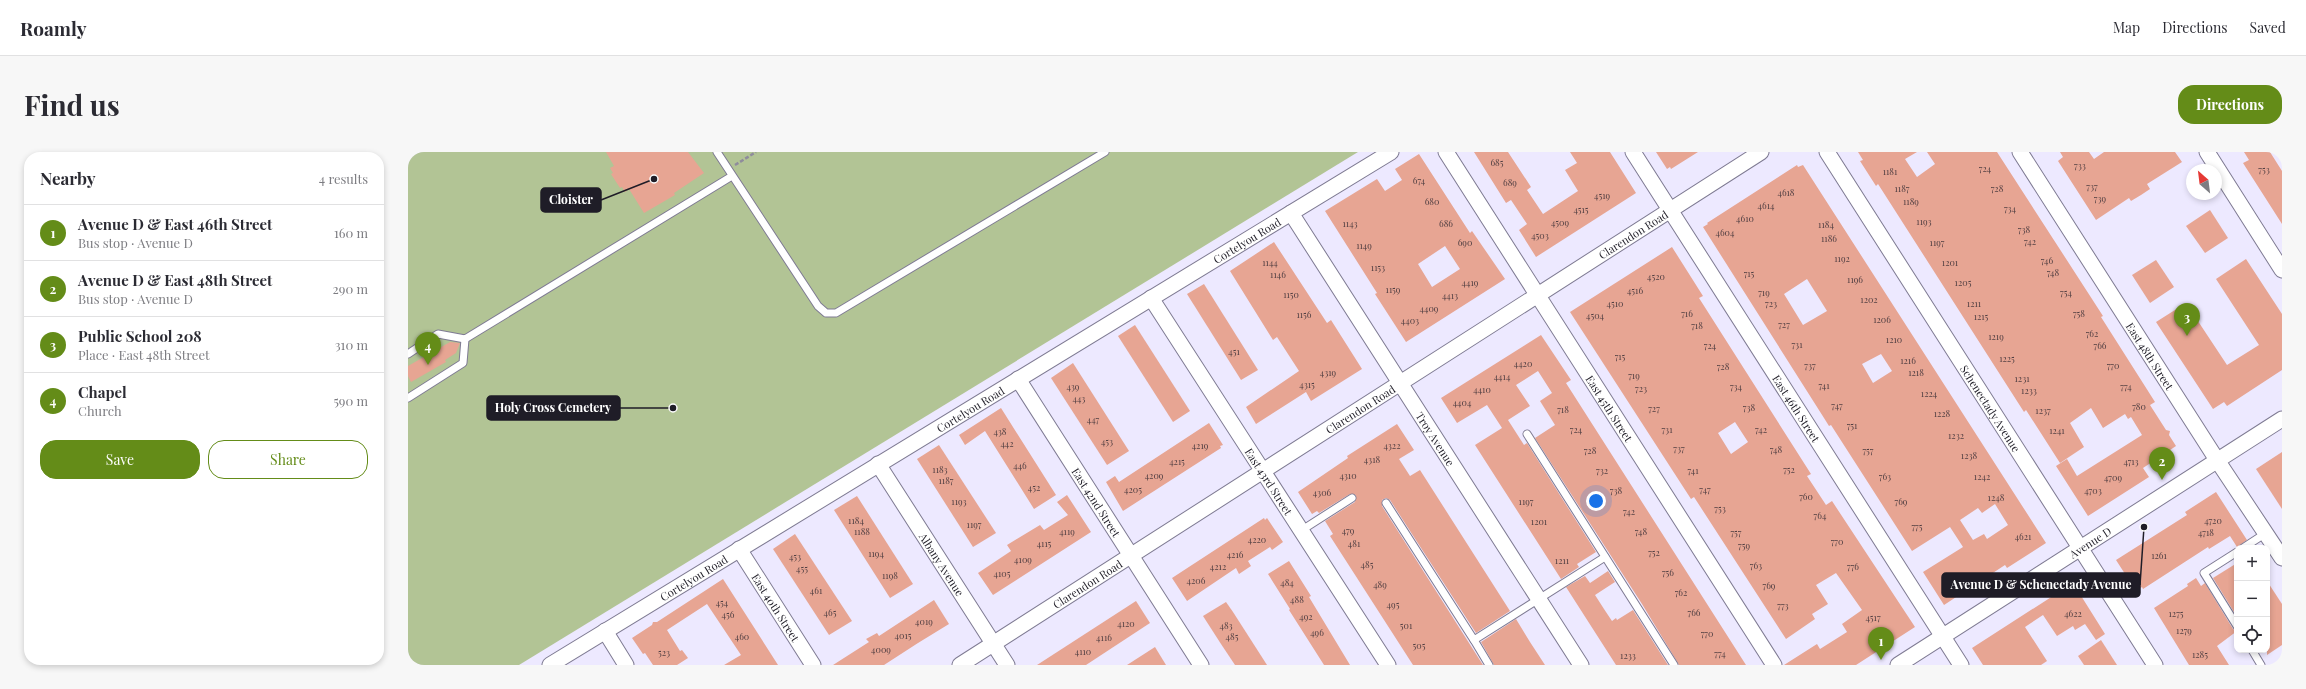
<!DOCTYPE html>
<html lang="en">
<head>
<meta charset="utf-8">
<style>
  :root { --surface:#fff; --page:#f7f7f7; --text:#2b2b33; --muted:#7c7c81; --line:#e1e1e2; --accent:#648c18 }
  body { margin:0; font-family:"Playfair Display",serif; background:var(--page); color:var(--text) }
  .controls { position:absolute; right:12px; bottom:12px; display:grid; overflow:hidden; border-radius:8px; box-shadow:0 2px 6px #0003 }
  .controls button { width:36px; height:36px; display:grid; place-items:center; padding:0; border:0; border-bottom:1px solid var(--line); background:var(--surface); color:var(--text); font:20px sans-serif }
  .compass { position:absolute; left:1778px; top:12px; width:36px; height:36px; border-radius:50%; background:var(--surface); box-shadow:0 2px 6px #0003; rotate:332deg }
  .you { position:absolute; left:1188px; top:349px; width:14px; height:14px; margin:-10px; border:3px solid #fff; border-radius:50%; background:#1a73e8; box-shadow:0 0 0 6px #1a73e833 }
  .badge { display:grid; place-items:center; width:26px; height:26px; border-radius:50%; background:var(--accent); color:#fff; font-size:13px; font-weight:700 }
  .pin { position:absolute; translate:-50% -33px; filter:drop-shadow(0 1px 2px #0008) }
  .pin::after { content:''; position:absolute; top:21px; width:14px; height:12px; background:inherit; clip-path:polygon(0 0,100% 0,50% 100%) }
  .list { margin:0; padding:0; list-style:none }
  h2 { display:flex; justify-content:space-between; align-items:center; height:52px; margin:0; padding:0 16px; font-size:17px }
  h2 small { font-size:13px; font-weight:400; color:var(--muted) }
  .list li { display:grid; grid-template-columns:26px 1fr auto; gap:12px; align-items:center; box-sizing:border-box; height:56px; padding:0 16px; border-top:1px solid var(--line) }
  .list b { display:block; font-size:15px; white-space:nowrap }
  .list p { margin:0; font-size:13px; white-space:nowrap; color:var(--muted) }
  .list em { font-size:13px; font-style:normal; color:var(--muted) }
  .actions { display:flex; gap:8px; padding:12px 16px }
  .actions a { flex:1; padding:9px 0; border:1px solid var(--accent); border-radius:16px; text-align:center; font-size:14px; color:var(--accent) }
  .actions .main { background:var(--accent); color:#fff }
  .icon { flex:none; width:22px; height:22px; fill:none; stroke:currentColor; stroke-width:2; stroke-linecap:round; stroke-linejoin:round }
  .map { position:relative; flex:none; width:1874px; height:513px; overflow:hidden; border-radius:16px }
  header { display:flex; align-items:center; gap:24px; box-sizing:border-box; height:56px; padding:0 20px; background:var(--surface); border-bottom:1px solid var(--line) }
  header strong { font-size:19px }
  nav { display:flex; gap:22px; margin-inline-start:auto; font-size:14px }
  .intro { display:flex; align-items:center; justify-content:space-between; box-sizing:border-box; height:96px; padding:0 24px }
  h1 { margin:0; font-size:28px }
  .button { padding:10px 18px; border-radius:16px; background:var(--accent); color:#fff; font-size:14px; font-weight:700 }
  main { display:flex; gap:24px; padding:0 24px }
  aside { flex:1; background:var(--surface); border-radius:16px; box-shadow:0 2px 6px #0003 }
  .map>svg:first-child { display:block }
  .green { fill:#b2c495 }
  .building { fill:#e7a593; fill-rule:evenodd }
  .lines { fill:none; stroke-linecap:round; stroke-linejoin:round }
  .lane-casing { stroke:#7f7b93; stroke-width:9 }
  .street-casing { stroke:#7f7b93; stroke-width:17 }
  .path { stroke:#8f8c9c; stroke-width:2.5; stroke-dasharray:4 2; stroke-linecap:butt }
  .lane { stroke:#fff; stroke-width:7 }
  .street { stroke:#fff; stroke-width:15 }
  .labels { text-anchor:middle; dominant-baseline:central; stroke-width:3.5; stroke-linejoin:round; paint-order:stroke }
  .number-label { font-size:9px; fill:#513f42 }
  .street-label { font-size:11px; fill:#1f1d27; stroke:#fff }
  .leader { fill:none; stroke:#1f1d27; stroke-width:1.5 }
  .callout-dot { fill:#1f1d27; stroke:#fff; stroke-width:1.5 }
  .callout { fill:#1f1d27; stroke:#1f1d27; stroke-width:1.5 }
  .callout-label { font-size:12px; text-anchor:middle; font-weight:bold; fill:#fff }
</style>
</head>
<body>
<header>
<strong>Roamly</strong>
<nav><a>Map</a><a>Directions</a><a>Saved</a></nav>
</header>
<div class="intro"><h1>Find us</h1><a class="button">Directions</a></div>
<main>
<aside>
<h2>Nearby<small>4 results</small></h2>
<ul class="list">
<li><span class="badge">1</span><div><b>Avenue D &amp; East 46th Street</b><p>Bus stop · Avenue D</p></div><em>160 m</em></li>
<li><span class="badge">2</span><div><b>Avenue D &amp; East 48th Street</b><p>Bus stop · Avenue D</p></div><em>290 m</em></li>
<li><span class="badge">3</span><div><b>Public School 208</b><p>Place · East 48th Street</p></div><em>310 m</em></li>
<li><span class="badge">4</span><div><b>Chapel</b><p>Church</p></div><em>590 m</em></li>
</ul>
<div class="actions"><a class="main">Save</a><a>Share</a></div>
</aside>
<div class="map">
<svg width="1874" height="513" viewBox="0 0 1874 513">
  <rect width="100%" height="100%" fill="#ede9ff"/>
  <path class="green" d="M0 0H950L111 513H0Z"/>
  <g class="building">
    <path d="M198 0H280L296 21 266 41 267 43 236 61 221 37 217 40 214 35 212 36 203 22 205 21 202 16 206 14Z"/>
    <path d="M1066 0H1100L1123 35 1119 38 1135 62 1170 39 1157 18 1169 11 1162 0H1202L1228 41 1128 105 1111 78 1119 72 1103 48 1098 51Z"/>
    <path d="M1248 0H1290L1263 17 1262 15 1259 17Z"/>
    <path d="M1450 0H1509L1497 7 1509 25 1527 12 1519 0H1589L1695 164 1693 165 1747 250 1742 253 1758 278 1762 279 1761 283 1768 294 1735 316 1741 325 1680 364 1648 314 1659 307 1669 324 1734 283 1723 265 1720 267 1717 262 1695 276 1683 256 1662 271 1676 295 1652 311 1618 258 1616 260 1470 32 1468 34 1452 9 1455 8Z"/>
    <path d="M1652 0H1681L1686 7 1696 0H1767L1774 10 1739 32 1742 37 1733 43 1723 49 1721 46 1688 68 1650 9 1655 5Z"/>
    <path d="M1836 0H1862L1874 19V72L1835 11 1841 8Z"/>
    <path d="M1011 2 1062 81 1064 79 1097 127 998 190 967 142 969 141 917 59 969 27 977 39 994 28 987 17ZM1037 94 1052 117 1024 135 1010 112Z"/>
    <path d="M1389 13 1390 15 1395 13 1638 391 1599 416 1597 413 1536 453 1515 420 1555 395 1542 375 1504 399 1423 273 1421 274 1416 266 1295 75 1300 72 1299 71ZM1399 127 1419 159 1395 173 1376 142ZM1473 202 1484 219 1465 231 1454 212ZM1587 352 1600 373 1579 387 1576 382 1565 388 1552 368 1570 356 1574 361Z"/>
    <path d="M1802 58 1820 86 1797 101 1778 74Z"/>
    <path d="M866 90 919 171 923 168 954 217 903 249 898 240 848 272 838 255 891 219 869 185 865 188 822 119Z"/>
    <path d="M1264 95 1295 144 1291 146 1403 322 1399 324 1418 353 1424 349 1507 475 1448 513H1376L1409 492 1412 497 1439 480 1434 472 1454 458 1428 421 1408 433 1420 452 1404 462 1407 467 1378 487 1286 345 1283 347 1162 160ZM1327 270 1340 290 1323 302 1310 281Z"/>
    <path d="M1838 107 1874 162V218L1819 254 1816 250 1805 257 1748 170 1778 151 1819 213 1851 193 1808 127Z"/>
    <path d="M1748 108 1766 135 1742 151 1724 123Z"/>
    <path d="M796 132 850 218 833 228 779 142Z"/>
    <path d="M727 173 782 259 765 270 710 184Z"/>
    <path d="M1133 183 1163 228 1158 231 1338 513H1271L1234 452 1127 286 1147 273 1132 249 1144 241 1130 219 1108 233 1122 254 1100 268 1116 293 1119 291 1188 400 1169 412 1171 415 1153 427 1067 293 1094 276 1079 253 1049 271 1033 246Z"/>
    <path d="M42 190 52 191 48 201 37 208 38 210 3 230 0 224V214Z"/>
    <path d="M665 211 721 299 699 313 643 226Z"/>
    <path d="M593 256 648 343 626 357 577 279 557 293 551 283Z"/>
    <path d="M801 271 815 293 812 294 813 296 715 359 698 330 707 324 711 330Z"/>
    <path d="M989 272 1006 298 991 307 1002 324 1012 318 1102 459 1068 481 982 348 978 346 974 348V354L1075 513H1005L922 384 925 382 917 369 947 350 948 343 942 342 911 361 909 359 904 362 890 340 940 306 939 304Z"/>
    <path d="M531 293 588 381 565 395 509 307Z"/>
    <path d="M1874 300V357L1848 317Z"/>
    <path d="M1808 340 1839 388 1829 395 1822 384 1801 397 1800 395 1735 437 1734 435 1728 439 1708 408 1779 363 1777 360Z"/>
    <path d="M659 343 683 380 585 443 570 421 603 399 599 393 632 373 636 378 660 363 649 350Z"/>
    <path d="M449 344 505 432 482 446 426 358Z"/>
    <path d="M856 366 857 368 859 366 875 390 864 398 862 395 840 409 843 414 831 422 828 416 779 449 764 426Z"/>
    <path d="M387 382 444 469 421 483 365 397Z"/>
    <path d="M881 409 903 444 901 445 942 513H916L881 458 882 457 860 422Z"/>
    <path d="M1829 411V465L1805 426Z"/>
    <path d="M1200 419 1207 430 1187 443 1196 457 1204 469 1208 466 1209 468 1225 458 1260 513H1208L1158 435 1177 424 1182 431Z"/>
    <path d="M1788 426 1793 434 1797 431 1825 477 1829 479 1809 494 1821 513H1781L1746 456 1780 434 1779 432Z"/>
    <path d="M315 427 370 513H316L333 503 299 452 259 478 272 499 274 498 280 506 269 513H245L237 501 235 502 224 486 244 473 245 470H249Z"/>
    <path d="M1859 429 1874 452V493L1859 503Z"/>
    <path d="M1665 431 1697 482 1688 488 1677 472 1667 478 1665 474 1649 484 1635 463 1617 475 1639 509 1633 513H1575L1564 496Z"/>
    <path d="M526 448 541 472 510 491 476 513H425L461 490 458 487 469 481 471 484Z"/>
    <path d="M728 449 742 471 678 513H629Z"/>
    <path d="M818 450 825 460 859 513H827L813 492 795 464Z"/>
    <path d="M1108 467 1122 490 1137 513H1086L1073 490Z"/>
    <path d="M1693 488 1709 513H1676L1670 504Z"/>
    <path d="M747 495 758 513H719Z"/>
  </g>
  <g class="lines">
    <g class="lane-casing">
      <g id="lane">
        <path d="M309 0 410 154 418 161H428L697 0"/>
        <path d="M0 202 30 182 57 187 324 24"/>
        <path d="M0 246 55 211 57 187"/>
        <path d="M1119 282 1266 513"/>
        <path d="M978 351 1066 488 1197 405"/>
        <path d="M894 378 944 346"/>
        <path d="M1835 396 1858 381"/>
        <path d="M1829 400 1796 421 1829 474"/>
        <path d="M1066 488 1081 513"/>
        <path d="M1844 498 1853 513"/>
      </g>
    </g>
    <g class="street-casing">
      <g id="street">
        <path id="s1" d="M1038 0 1366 513"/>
        <path id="s2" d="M1225 0 1553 513"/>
        <path id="s3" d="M1419 0 1747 513"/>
        <path id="s4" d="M1612 0 1809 308 1874 406"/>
        <path d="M1799 0 1874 118"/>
        <path id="s5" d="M883 61 1173 513"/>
        <path id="s6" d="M743 146 980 513"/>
        <path id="s7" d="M610 227 793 513"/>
        <path id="s8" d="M470 312 599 513"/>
        <path id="s9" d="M331 397 405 513"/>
        <path d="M197 479 218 513"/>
        <path id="s10" d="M142 513 983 0"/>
        <path id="s11" d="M552 513 1353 0"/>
        <path id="s12" d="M1490 513 1874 267"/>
      </g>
    </g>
    <path class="path" d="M327 13 348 0"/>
    <use href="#lane" class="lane"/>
    <use href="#street" class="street"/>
  </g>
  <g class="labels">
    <g class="number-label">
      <text x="1089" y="10">685</text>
      <text x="1672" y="13">733</text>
      <text x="1577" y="16">724</text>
      <text x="1856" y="17">753</text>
      <text x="1482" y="19">1181</text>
      <text x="1011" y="28">674</text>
      <text x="1102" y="30">689</text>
      <text x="1684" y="34">737</text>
      <text x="1494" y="36">1187</text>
      <text x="1589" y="36">728</text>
      <text x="1378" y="40">4618</text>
      <text x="1194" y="43">4519</text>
      <text x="1692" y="46">739</text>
      <text x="1024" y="49">680</text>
      <text x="1503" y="49">1189</text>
      <text x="1358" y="53">4614</text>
      <text x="1602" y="56">734</text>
      <text x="1173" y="57">4515</text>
      <text x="1337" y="66">4610</text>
      <text x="1516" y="69">1193</text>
      <text x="1152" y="70">4509</text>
      <text x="942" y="71">1143</text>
      <text x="1038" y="71">686</text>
      <text x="1418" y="72">1184</text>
      <text x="1616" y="77">738</text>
      <text x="1317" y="80">4604</text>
      <text x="1132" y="83">4503</text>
      <text x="1421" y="86">1186</text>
      <text x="1622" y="89">742</text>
      <text x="1057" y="90">690</text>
      <text x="1529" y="90">1197</text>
      <text x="956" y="93">1149</text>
      <text x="1434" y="106">1192</text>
      <text x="1639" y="108">746</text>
      <text x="862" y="110">1144</text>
      <text x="1542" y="110">1201</text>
      <text x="970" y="115">1153</text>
      <text x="1645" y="120">748</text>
      <text x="1341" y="121">715</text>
      <text x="870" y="122">1146</text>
      <text x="1248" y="124">4520</text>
      <text x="1447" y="127">1196</text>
      <text x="1062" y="130">4419</text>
      <text x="1555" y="130">1205</text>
      <text x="985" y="137">1159</text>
      <text x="1227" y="138">4516</text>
      <text x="1356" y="140">719</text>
      <text x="1658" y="140">754</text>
      <text x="883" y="142">1150</text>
      <text x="1042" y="143">4413</text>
      <text x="1461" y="147">1202</text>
      <text x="1207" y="151">4510</text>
      <text x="1363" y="151">723</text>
      <text x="1566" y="151">1211</text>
      <text x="1021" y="156">4409</text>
      <text x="1279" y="161">716</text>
      <text x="1671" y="161">758</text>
      <text x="896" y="162">1156</text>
      <text x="1187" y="163">4504</text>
      <text x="1573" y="164">1215</text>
      <text x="1474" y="167">1206</text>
      <text x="1002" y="168">4403</text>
      <text x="1376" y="172">727</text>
      <text x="1289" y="173">718</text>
      <text x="1684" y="181">762</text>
      <text x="1588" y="184">1219</text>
      <text x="1486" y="187">1210</text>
      <text x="1389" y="192">731</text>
      <text x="1302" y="193">724</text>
      <text x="1692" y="193">766</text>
      <text x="826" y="199">451</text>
      <text x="1212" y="204">715</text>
      <text x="1599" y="206">1225</text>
      <text x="1500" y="208">1216</text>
      <text x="1115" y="211">4420</text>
      <text x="1402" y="213">737</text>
      <text x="1705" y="213">770</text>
      <text x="1315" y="214">728</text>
      <text x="920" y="220">4319</text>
      <text x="1508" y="220">1218</text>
      <text x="1226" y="223">719</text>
      <text x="1094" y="224">4414</text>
      <text x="1614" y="226">1231</text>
      <text x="899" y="232">4315</text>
      <text x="1416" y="233">741</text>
      <text x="665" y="234">439</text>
      <text x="1328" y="234">734</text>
      <text x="1718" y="234">774</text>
      <text x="1233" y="236">723</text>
      <text x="1074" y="237">4410</text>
      <text x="1621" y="238">1233</text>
      <text x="1521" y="241">1224</text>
      <text x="671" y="246">443</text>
      <text x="1054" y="250">4404</text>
      <text x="1429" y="253">747</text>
      <text x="1731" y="254">780</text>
      <text x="1341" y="255">738</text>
      <text x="1246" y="256">727</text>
      <text x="1155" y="257">718</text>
      <text x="1635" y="258">1237</text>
      <text x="1534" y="261">1228</text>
      <text x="685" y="267">447</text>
      <text x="1444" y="273">751</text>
      <text x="1168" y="277">724</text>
      <text x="1259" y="277">731</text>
      <text x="1353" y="277">742</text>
      <text x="1649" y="278">1241</text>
      <text x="592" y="279">438</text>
      <text x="1548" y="283">1232</text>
      <text x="699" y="289">453</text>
      <text x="599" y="291">442</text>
      <text x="792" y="293">4219</text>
      <text x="984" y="293">4322</text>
      <text x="1271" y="296">737</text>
      <text x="1368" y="297">748</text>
      <text x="1182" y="298">728</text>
      <text x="1460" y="298">757</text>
      <text x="1561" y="303">1238</text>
      <text x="964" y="307">4318</text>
      <text x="769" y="309">4215</text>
      <text x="1723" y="309">4713</text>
      <text x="612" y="313">446</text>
      <text x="532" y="317">1183</text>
      <text x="1381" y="317">752</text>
      <text x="1194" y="318">732</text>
      <text x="1285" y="318">741</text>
      <text x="746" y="323">4209</text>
      <text x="940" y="323">4310</text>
      <text x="1477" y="324">763</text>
      <text x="1574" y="324">1242</text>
      <text x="1705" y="325">4709</text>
      <text x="538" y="328">1187</text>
      <text x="626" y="335">452</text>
      <text x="725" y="337">4205</text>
      <text x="1297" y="337">747</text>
      <text x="1208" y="338">738</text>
      <text x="1685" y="338">4703</text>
      <text x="914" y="340">4306</text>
      <text x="1398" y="344">760</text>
      <text x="1588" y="345">1248</text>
      <text x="551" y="349">1193</text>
      <text x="1118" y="349">1197</text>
      <text x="1493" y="349">769</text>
      <text x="1312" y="356">753</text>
      <text x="1221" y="359">742</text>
      <text x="1412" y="363">764</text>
      <text x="448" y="368">1184</text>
      <text x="1805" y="368">4720</text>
      <text x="1131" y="369">1201</text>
      <text x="566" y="372">1197</text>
      <text x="1509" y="374">775</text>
      <text x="940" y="378">479</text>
      <text x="454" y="379">1188</text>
      <text x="659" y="379">4119</text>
      <text x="1233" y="379">748</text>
      <text x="1328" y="380">757</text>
      <text x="1798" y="380">4718</text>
      <text x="1615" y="384">4621</text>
      <text x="849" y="387">4220</text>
      <text x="1429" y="389">770</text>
      <text x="636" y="391">4115</text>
      <text x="946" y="391">481</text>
      <text x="1336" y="393">759</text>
      <text x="1246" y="400">752</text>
      <text x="468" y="401">1194</text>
      <text x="827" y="402">4216</text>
      <text x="1751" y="403">1261</text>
      <text x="387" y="404">453</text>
      <text x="615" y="407">4109</text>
      <text x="1154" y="408">1211</text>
      <text x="959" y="412">485</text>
      <text x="1348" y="413">763</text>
      <text x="810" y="414">4212</text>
      <text x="1445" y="414">776</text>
      <text x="394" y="416">455</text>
      <text x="1260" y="420">756</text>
      <text x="594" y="421">4105</text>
      <text x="482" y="423">1198</text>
      <text x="788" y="428">4206</text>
      <text x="879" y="430">484</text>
      <text x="972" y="432">489</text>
      <text x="1361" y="433">769</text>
      <text x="408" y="438">461</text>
      <text x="1273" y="440">762</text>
      <text x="889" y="447">488</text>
      <text x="314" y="450">454</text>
      <text x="985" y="452">495</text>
      <text x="1375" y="453">773</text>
      <text x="422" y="460">465</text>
      <text x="1286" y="460">766</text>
      <text x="1665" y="461">4622</text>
      <text x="1768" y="461">1275</text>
      <text x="320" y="462">456</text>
      <text x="898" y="464">492</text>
      <text x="1465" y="465">4517</text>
      <text x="516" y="469">4019</text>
      <text x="718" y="471">4120</text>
      <text x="818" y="473">483</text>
      <text x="998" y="473">501</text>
      <text x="1776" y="478">1279</text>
      <text x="909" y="480">496</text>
      <text x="1299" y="481">770</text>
      <text x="495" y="483">4015</text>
      <text x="334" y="484">460</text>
      <text x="824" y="484">485</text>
      <text x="696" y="485">4116</text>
      <text x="1011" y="493">505</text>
      <text x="473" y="497">4009</text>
      <text x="675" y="499">4110</text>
      <text x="256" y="500">523</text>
      <text x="1312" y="501">774</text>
      <text x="1792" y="502">1285</text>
      <text x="1220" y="503">1233</text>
    </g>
    <g class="street-label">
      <text stroke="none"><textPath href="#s11" startOffset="799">Clarendon Road</textPath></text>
      <text stroke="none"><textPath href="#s10" startOffset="816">Cortelyou Road</textPath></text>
      <text stroke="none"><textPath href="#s4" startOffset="242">East 48th Street</textPath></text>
      <text stroke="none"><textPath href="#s10" startOffset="492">Cortelyou Road</textPath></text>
      <text stroke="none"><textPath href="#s11" startOffset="475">Clarendon Road</textPath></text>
      <text stroke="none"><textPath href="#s1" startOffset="304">East 45th Street</textPath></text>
      <text stroke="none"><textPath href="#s2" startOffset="304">East 46th Street</textPath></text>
      <text stroke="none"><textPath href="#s3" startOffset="304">Schenectady Avenue</textPath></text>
      <text stroke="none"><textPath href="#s5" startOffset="268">Troy Avenue</textPath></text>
      <text stroke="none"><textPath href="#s6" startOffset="218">East 43rd Street</textPath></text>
      <text stroke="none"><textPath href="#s7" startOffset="146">East 42nd Street</textPath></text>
      <text stroke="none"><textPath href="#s12" startOffset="228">Avenue D</textPath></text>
      <text stroke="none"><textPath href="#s8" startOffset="119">Albany Avenue</textPath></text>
      <text stroke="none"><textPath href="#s10" startOffset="168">Cortelyou Road</textPath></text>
      <text stroke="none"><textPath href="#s11" startOffset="151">Clarendon Road</textPath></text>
      <text stroke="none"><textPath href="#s9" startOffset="69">East 40th Street</textPath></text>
    </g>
  </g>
  <path class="leader" d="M246 27L193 48M265 256L212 256M1736 375L1732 433"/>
  <g class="callout-dot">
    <circle cx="246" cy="27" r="4"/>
    <circle cx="265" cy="256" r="4"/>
    <circle cx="1736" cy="375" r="4"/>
  </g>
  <g class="callout">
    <rect x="133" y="36" width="60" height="24" rx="4"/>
    <rect x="79" y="244" width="133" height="24" rx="4"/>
    <rect x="1534" y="421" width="198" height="24" rx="4"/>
  </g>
  <g class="callout-label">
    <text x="163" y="52">Cloister</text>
    <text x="145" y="260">Holy Cross Cemetery</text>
    <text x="1633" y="437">Avenue D &amp; Schenectady Avenue</text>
  </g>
</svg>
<div class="controls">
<button>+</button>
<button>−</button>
<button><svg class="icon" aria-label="locate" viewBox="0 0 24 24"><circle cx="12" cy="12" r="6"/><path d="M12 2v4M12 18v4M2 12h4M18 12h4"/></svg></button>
</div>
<svg class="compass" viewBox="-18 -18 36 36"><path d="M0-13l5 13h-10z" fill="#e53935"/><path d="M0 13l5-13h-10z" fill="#7c7c81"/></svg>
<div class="you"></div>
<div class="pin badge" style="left:1473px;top:508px">1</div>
<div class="pin badge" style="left:1754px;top:328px">2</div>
<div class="pin badge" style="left:1779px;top:184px">3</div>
<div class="pin badge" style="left:20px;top:213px">4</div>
</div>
</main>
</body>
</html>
